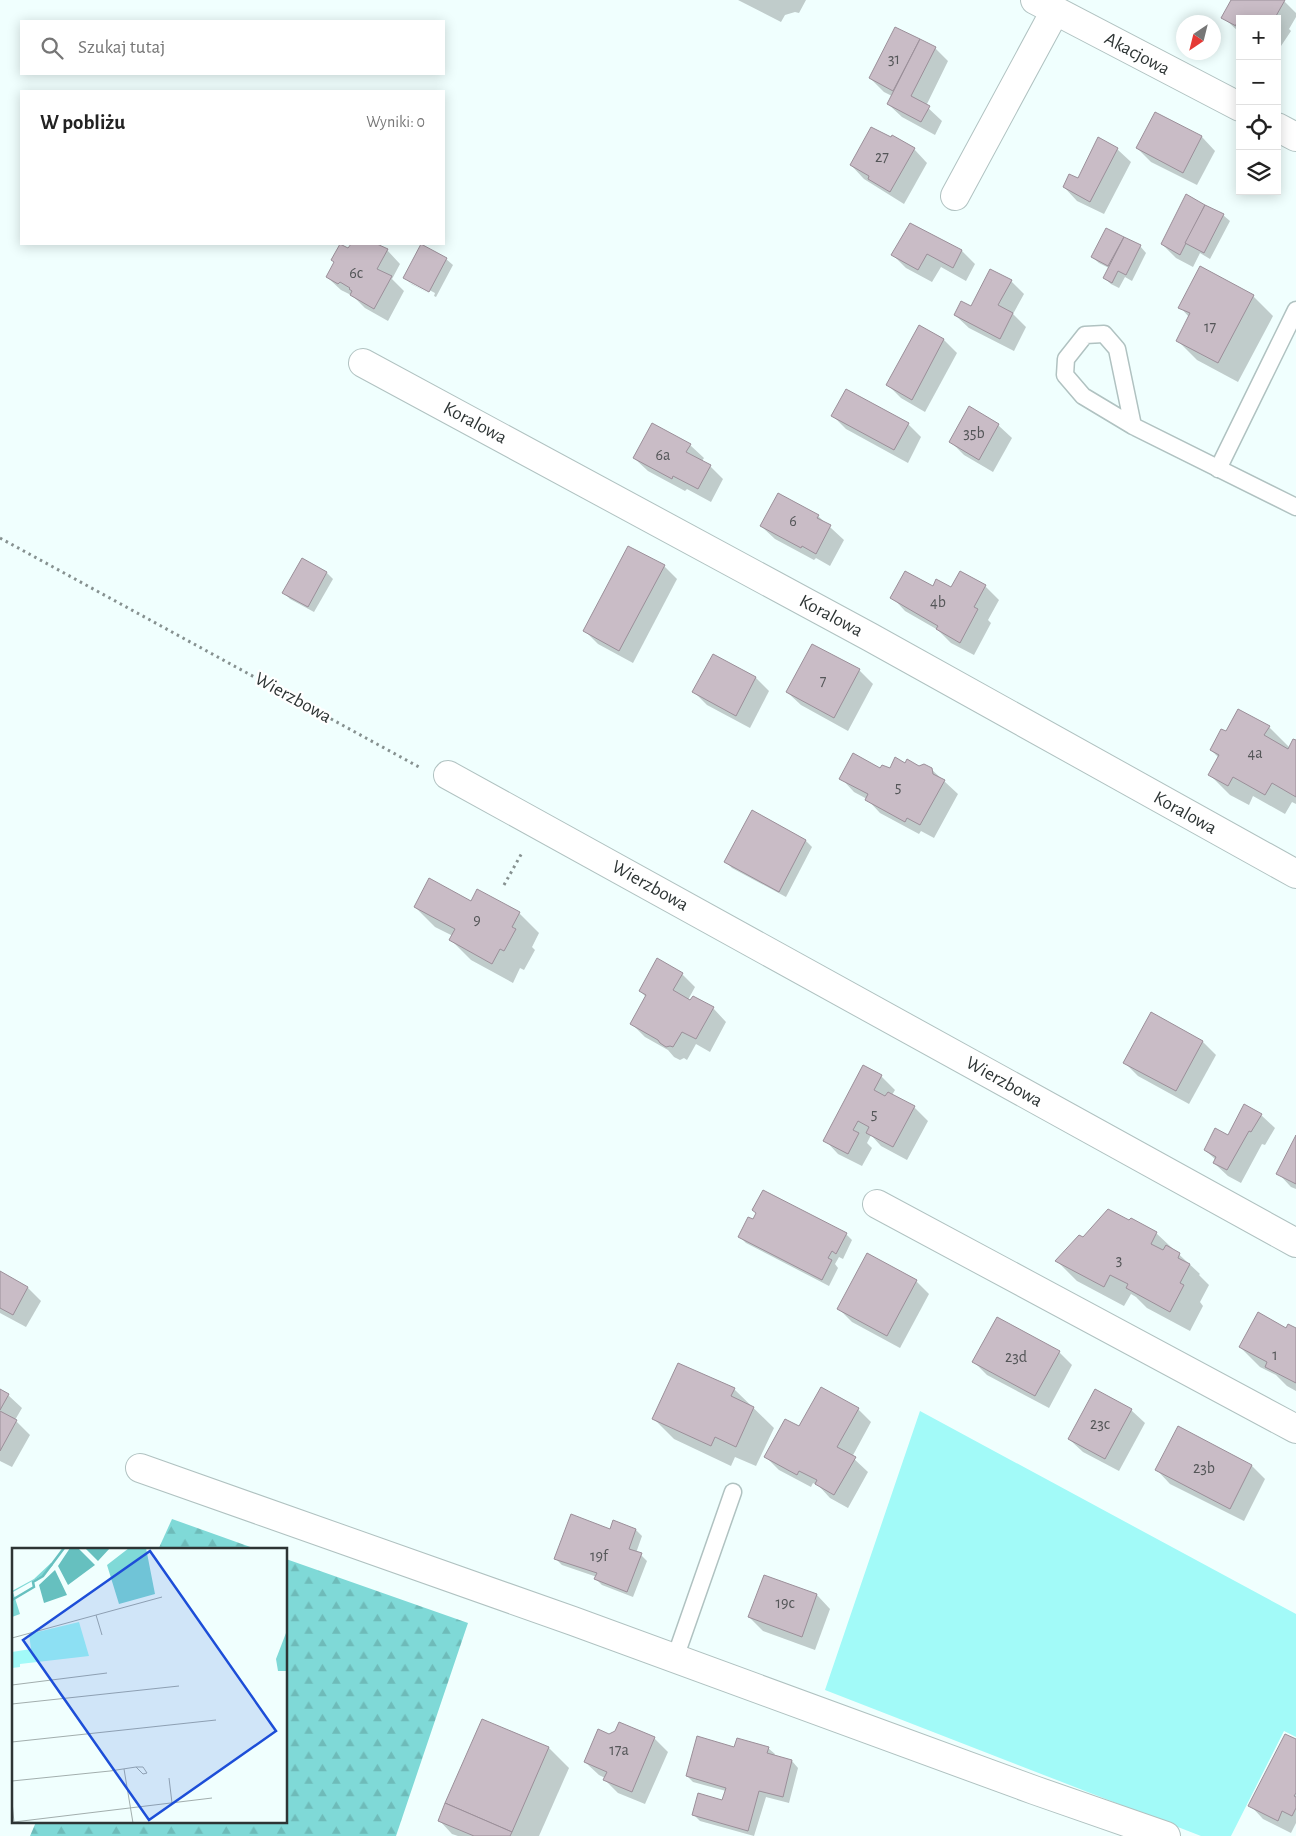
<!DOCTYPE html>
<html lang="pl">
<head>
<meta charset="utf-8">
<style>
  :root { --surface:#fff; --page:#f2f2f2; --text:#222; --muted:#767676; --line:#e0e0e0 }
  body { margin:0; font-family:"Alegreya Sans",sans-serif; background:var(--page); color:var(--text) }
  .controls { position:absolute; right:15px; top:15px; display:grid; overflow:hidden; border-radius:0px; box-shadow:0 2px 12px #0003 }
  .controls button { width:45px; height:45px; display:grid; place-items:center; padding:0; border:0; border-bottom:1px solid var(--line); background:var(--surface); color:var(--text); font:25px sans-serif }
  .compass { position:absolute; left:1176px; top:15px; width:45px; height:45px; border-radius:50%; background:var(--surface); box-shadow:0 2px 12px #0003; rotate:215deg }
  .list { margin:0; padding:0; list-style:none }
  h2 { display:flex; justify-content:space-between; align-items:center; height:65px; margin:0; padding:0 20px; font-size:21px }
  h2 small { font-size:16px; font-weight:400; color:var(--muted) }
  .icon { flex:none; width:28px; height:28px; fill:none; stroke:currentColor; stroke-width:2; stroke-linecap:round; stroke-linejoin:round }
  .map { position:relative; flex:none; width:1296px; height:1836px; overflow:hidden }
  .search { position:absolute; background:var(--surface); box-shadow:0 2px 12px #0003; left:20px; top:20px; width:425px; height:55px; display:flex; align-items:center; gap:12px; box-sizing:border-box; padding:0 18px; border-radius:0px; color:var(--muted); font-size:19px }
  .panel { position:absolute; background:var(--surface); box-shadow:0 2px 12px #0003; left:20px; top:90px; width:425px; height:155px; border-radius:0px }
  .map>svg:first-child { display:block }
  .green { fill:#a2faf8 }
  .forest { fill:url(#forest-firs) }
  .shadow { fill:#0003; fill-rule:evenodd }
  .building { fill:#c9bcc6; stroke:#9b8f99 }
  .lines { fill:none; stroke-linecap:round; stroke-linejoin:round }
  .service-casing { stroke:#b0c2c1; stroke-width:19 }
  .minor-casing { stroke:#b0c2c1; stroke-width:30 }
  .path { stroke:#869190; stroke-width:3; stroke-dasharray:2.5 4; stroke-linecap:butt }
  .service { stroke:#fff; stroke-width:16 }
  .minor { stroke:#fff; stroke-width:28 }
  .labels { text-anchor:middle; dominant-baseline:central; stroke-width:4.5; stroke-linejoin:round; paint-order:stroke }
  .number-label { font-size:16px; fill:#545658 }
  .street-label { font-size:19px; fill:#2d3434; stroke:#fff }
  .inset-river { fill:none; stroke:#66c0bf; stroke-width:2.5 }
  .inset-road { fill:none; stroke:#a2aead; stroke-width:1 }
  .view { fill:#1d4ed8; fill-opacity:0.15; stroke:#1d4ed8; stroke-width:2.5 }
  .inset-edge { fill:none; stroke:#2d3434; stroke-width:2.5 }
</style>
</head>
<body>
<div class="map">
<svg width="1296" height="1836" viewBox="0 0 1296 1836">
  <defs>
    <pattern id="forest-firs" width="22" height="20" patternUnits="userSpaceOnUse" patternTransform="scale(1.25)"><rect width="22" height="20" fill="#7fd9d7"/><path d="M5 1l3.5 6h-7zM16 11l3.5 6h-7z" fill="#6ebbb9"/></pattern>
  </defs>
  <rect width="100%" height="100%" fill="#f0fffe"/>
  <path class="green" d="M920 1411 1296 1614V1737L1284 1731 1231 1836H1201L825 1690Z"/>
  <g class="forest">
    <path d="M172 1519 259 1550H158Z"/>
    <path d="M286 1559 468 1623 396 1836H30L36 1822H286Z"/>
  </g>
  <g class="shadow">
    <path d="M738 0H806L799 13 795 12 785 15 781 22Z"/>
    <path d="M1231 0H1283L1296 13V17L1289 29 1291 31 1277 52V19H1240V33L1223 17Z"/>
    <path d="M896 28 935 48 948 61 926 106 942 121 935 135 902 117 888 104 892 96 884 92 870 78Z"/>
    <path d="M1156 114 1202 137 1215 151 1197 185 1151 162 1137 148Z"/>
    <path d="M914 149 927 163 904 204 864 179 851 165Z"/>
    <path d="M1117 149 1131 162 1104 214 1077 201 1064 187 1078 180Z"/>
    <path d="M1223 215 1230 221 1210 259 1200 253 1193 267 1176 258 1162 244Z"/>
    <path d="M911 224 962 251 975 264 966 281 941 267 932 282 906 268 893 255Z"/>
    <path d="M1107 229 1140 246 1146 253 1132 281 1125 277 1119 288 1111 284 1104 278 1109 268 1099 263 1092 257Z"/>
    <path d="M352 244H375L387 250 400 264 392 279 404 291 388 321 365 308 353 296 341 290 327 277 335 262 349 250Z"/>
    <path d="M446 259 453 265 436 297 411 284 405 277ZM410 280 435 293 434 296 410 283Z"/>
    <path d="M1011 281 1024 294 1013 314 1026 327 1014 351 969 328 955 315 971 307Z"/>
    <path d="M1253 296 1273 316 1238 382 1197 360 1177 340 1189 317 1180 307Z"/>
    <path d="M919 326 944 340 957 353 925 412 901 398 888 385Z"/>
    <path d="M833 416 908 424 921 437 908 463 846 429Z"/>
    <path d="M998 425 1012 438 993 472 964 455 951 442Z"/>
    <path d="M690 445 704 458 702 461 710 466 723 479 711 502 687 489 685 491 648 471 634 458Z"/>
    <path d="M818 516 844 540 830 566 816 558 814 560 775 539 761 526Z"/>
    <path d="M664 566 677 579 633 663 598 644 585 631Z"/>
    <path d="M327 573 333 579 314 612 290 599 284 593Z"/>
    <path d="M961 573 985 586 999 600 988 620 991 623 974 655 951 643 938 630 905 611 892 597 952 589Z"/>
    <path d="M812 646 860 671 873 684 848 731 801 705 787 692Z"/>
    <path d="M714 655 756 678 769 691 750 728 707 705 694 692Z"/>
    <path d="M1269 727 1290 748 1296 742V804L1292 802 1285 814 1253 796 1249 805 1230 795 1210 775 1219 758 1211 750Z"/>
    <path d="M905 765 931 769 958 794 934 838 921 831 919 834 880 813 867 799 854 792 841 778 881 770H890Z"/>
    <path d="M752 812 806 841 812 847 786 897 732 868 725 861Z"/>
    <path d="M471 902 519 913 539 933 532 947 535 950 524 970 520 968 513 983 471 960 451 940 453 936 435 927 415 907Z"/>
    <path d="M682 974 695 987 688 1000 713 1008 726 1022 710 1052 696 1044 687 1060 684 1058 680 1060 674 1057 668 1050 645 1037 632 1024 646 997 640 991Z"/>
    <path d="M1151 1014 1203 1042 1216 1055 1189 1104 1138 1076 1125 1063Z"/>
    <path d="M881 1076 895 1090 892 1095 914 1107 928 1121 907 1160 881 1146 871 1135 867 1143 872 1148 862 1166 838 1154 825 1140Z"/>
    <path d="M1261 1115 1275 1128 1265 1145 1262 1144 1241 1183 1228 1176 1214 1163 1216 1160 1205 1150Z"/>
    <path d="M1296 1138V1189L1291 1187 1278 1173Z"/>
    <path d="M1130 1222 1156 1233 1200 1274 1199 1275 1209 1285 1200 1302 1203 1306 1190 1331 1147 1308 1136 1297 1131 1294 1124 1306 1077 1281 1057 1261 1084 1238Z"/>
    <path d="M846 1234 852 1240 843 1259 839 1257 835 1264 838 1268 829 1286 746 1243 740 1237Z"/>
    <path d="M0 1273 28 1288 41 1301 26 1327 0 1313Z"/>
    <path d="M916 1281 929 1294 900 1348 852 1322 839 1309Z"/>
    <path d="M1287 1329H1296V1391L1287 1386 1276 1375 1260 1367 1240 1347Z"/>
    <path d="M1059 1352 1072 1365 1049 1408 987 1375 974 1362Z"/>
    <path d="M734 1389 774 1428 756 1466 735 1457 731 1466 674 1439 654 1419Z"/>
    <path d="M0 1390 8 1395 22 1408 15 1420 30 1435 12 1467 0 1461Z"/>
    <path d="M858 1409 871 1422 852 1457 868 1472 848 1508 830 1498 819 1486 813 1483 811 1487 779 1470 766 1457 799 1428Z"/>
    <path d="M1131 1410 1145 1423 1119 1471 1083 1452 1069 1439Z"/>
    <path d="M1179 1428 1252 1466 1265 1479 1244 1521 1170 1484 1157 1470Z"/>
    <path d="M636 1530 642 1536 636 1553 641 1555 647 1561 633 1597 602 1585 596 1579 597 1577 562 1565 556 1559 611 1531Z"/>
    <path d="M764 1576 817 1595 830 1609 815 1650 763 1631 749 1617Z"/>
    <path d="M483 1721 549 1748 569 1768 539 1836H458L452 1834 439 1820Z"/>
    <path d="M609 1735 654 1738 668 1752 645 1804 618 1793 605 1780V1778L599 1775 585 1762Z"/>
    <path d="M1296 1741V1823L1291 1833 1263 1819 1250 1805Z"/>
    <path d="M735 1748H768L775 1754 774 1756 792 1761 798 1768 789 1803 766 1797 754 1836 700 1821 694 1815 723 1801 726 1791 693 1782 687 1776Z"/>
  </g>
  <g class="building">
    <path d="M1231 0H1285L1276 16H1278L1277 19H1240V26L1236 24V26L1221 18Z"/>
    <path d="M895 27 920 39 893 91 869 78Z"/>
    <path d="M920 39 936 47 911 96 930 106 921 122 887 104Z"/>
    <path d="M1155 112 1202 136 1183 173 1136 148Z"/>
    <path d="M871 127 891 137 892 135 915 148 890 192 868 179 869 176 850 165Z"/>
    <path d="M1098 137 1118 148 1090 202 1063 187 1069 174 1078 178Z"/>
    <path d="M1186 194 1205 205 1180 255 1161 244Z"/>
    <path d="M1205 205 1224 214 1204 253 1185 243Z"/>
    <path d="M910 223 962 250 953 268 927 254 918 270 891 255Z"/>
    <path d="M1106 228 1124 237 1108 266 1091 257Z"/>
    <path d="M1124 237 1141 245 1126 275 1118 271 1112 283 1103 278Z"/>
    <path d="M340 244 348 248 351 244H377L388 249 377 269 392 276 374 309 350 295 352 291 349 289 350 288 340 282 338 284 326 277 334 262 331 260Z"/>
    <path d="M421 244 447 258 429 292 403 278Z"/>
    <path d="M1200 266 1254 295 1218 363 1176 341 1190 313 1178 308Z"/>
    <path d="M990 269 1012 280 998 305 1013 313 1000 339 954 315 961 301 971 306Z"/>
    <path d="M919 325 944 339 912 400 886 385Z"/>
    <path d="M846 389 909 423 894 450 831 416Z"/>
    <path d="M969 406 999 424 979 460 949 442Z"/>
    <path d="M652 423 691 444 686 452 711 465 698 489 673 476 672 479 633 458Z"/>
    <path d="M778 493 819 515 817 518 831 525 816 554 802 546 801 548 760 526Z"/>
    <path d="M628 546 665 565 619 651 583 631Z"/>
    <path d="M302 558 327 572 308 607 282 593Z"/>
    <path d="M905 571 933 586 936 579 951 587 960 571 986 585 974 607 978 609 960 643 936 629 938 626 890 598Z"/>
    <path d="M812 644 860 669 834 718 786 692Z"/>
    <path d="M713 654 756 677 736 716 692 692Z"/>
    <path d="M1238 709 1270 726 1264 735 1288 749 1293 739 1296 740V797L1272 783 1265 795 1233 777 1228 786 1208 775 1219 755 1210 750 1221 729 1226 731Z"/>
    <path d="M853 753 880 768 882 765 890 768 895 757 905 763 907 759 919 766 924 764 932 768 933 774 945 780 920 825 907 818 905 822 865 800 868 794 839 779Z"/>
    <path d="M752 810 806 840 779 892 724 862Z"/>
    <path d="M429 878 471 901 477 889 520 912 512 927 516 929 504 951 500 949 492 964 449 940 455 929 414 907Z"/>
    <path d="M657 958 683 973 673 990 690 1000 693 996 714 1007 696 1039 682 1032 673 1047 670 1046 666 1047 660 1043 658 1040 630 1024 646 995 639 991Z"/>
    <path d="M1151 1012 1203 1041 1176 1091 1123 1063Z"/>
    <path d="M863 1065 882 1075 874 1090 885 1096 888 1092 915 1106 893 1147 866 1133 869 1127 858 1121 853 1130 859 1133 848 1154 823 1141Z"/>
    <path d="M1244 1104 1262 1114 1251 1132 1249 1131 1227 1170 1213 1163 1216 1157 1204 1150 1215 1128 1228 1135Z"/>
    <path d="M1296 1135V1184L1276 1174Z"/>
    <path d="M763 1190 847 1233 836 1254 832 1251 828 1258 832 1260 822 1280 738 1237 748 1217 753 1219 756 1213 752 1210Z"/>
    <path d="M1108 1209 1129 1220 1131 1218 1157 1232 1151 1244 1163 1250 1166 1245 1180 1253 1178 1258 1190 1264 1180 1283 1184 1285 1170 1312 1126 1288 1128 1284 1110 1275 1104 1287 1055 1261 1079 1235 1083 1237Z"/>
    <path d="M867 1253 917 1280 887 1336 837 1309Z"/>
    <path d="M0 1271 28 1287 13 1315 0 1308Z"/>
    <path d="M1258 1312 1286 1328 1288 1324 1296 1328V1383L1265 1367 1267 1362 1239 1347Z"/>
    <path d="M997 1317 1060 1351 1035 1396 972 1362Z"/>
    <path d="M678 1363 735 1388 731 1396 754 1407 736 1447 715 1437 711 1446 652 1419Z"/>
    <path d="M821 1387 859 1408 837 1447 856 1457 834 1495 815 1484 817 1480 799 1471 797 1475 764 1457 785 1419 799 1426Z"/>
    <path d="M0 1389 9 1394 0 1410Z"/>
    <path d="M1095 1389 1132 1409 1105 1459 1068 1439Z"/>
    <path d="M0 1411 17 1420 0 1451Z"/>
    <path d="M1178 1426 1252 1465 1230 1509 1155 1470Z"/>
    <path d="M571 1514 610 1529 613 1520 636 1529 629 1549 642 1553 627 1592 594 1579 597 1573 554 1559Z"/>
    <path d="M764 1575 817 1594 802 1637 748 1617Z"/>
    <path d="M482 1719 549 1747 512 1832 445 1803Z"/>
    <path d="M619 1722 655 1737 632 1792 603 1780 607 1772 584 1762 598 1729 609 1734 615 1731Z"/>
    <path d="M1285 1734 1296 1739V1793L1294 1796 1296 1797V1808L1292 1816 1282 1811 1278 1821 1248 1806Z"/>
    <path d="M697 1736 734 1747 737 1738 769 1747 767 1753 792 1760 783 1797 759 1791 748 1831 692 1815 698 1793 722 1800 726 1788 686 1776Z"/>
    <path d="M445 1803 512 1832 510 1836H474L438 1821Z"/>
  </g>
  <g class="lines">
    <g class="service-casing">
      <g id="service">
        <path d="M1133 426 1117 349 1104 334 1085 335 1066 359 1065 375 1083 396 1133 426 1296 507"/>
        <path d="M1218 469 1296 310"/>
        <path d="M675 1658 733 1492"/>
      </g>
    </g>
    <g class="minor-casing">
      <g id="minor">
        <path d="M1035 0 1240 107"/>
        <path d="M1277 127 1296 137"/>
        <path d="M955 196 1055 11"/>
        <path d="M363 363 870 637 1296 874"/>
        <path d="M448 775 1296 1243"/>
        <path d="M877 1204 1296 1429"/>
        <path d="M140 1468 573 1621 1034 1790 1166 1836"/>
      </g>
    </g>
    <g class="path">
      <path d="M0 538 419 767"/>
      <path d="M504 885 523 851"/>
    </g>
    <use href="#service" class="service"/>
    <use href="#minor" class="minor"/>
  </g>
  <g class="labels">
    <g class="number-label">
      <text x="894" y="59">31</text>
      <text x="882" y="157">27</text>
      <text x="356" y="273">6c</text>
      <text x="1210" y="327">17</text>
      <text x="974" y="433">35b</text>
      <text x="663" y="455">6a</text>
      <text x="793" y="521">6</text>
      <text x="938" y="602">4b</text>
      <text x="823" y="681">7</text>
      <text x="1255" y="753">4a</text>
      <text x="898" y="787">5</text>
      <text x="477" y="920">9</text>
      <text x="874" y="1114">5</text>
      <text x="1119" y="1260">3</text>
      <text x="1275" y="1355">1</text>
      <text x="1016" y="1357">23d</text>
      <text x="1100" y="1424">23c</text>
      <text x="1204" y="1468">23b</text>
      <text x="599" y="1556">19f</text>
      <text x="785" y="1603">19c</text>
      <text x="619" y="1750">17a</text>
    </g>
    <g class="street-label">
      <text transform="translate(1137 54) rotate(28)">Akacjowa</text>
      <text transform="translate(475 423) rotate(28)">Koralowa</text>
      <text transform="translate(831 616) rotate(28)">Koralowa</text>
      <text transform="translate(293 698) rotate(29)">Wierzbowa</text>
      <text transform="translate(1185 813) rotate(29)">Koralowa</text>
      <text transform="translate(650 886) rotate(29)">Wierzbowa</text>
      <text transform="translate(1004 1082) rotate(29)">Wierzbowa</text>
    </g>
  </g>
  <g transform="translate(12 1548)">
    <rect width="275" height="275" fill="#f0fffe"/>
    <path d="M67 74 77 108 8 116V119L0 120V104L19 101 17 86Z" fill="#a2faf8"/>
    <path d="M117 0H134L143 46 107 56 95 17ZM39 15 41 17 31 27 1 44 8 66 0 69V43L22 31ZM274 85 275 123H266L264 111Z" fill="#7fd9d7"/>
    <path d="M58 0H66L83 17 56 37 46 18ZM73 0H98L86 13ZM43 22 55 47 32 55 27 37Z" fill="#66c0bf"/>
    <path class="inset-river" d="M0 52 22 39 21 34 31 28 52 0"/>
    <path class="inset-road" d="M84 67 90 87M0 90 150 49M0 137 95 125M0 156 167 138M0 194 204 172M112 221 121 275M157 230 160 255M0 233 98 223 124 219H131L135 225 131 226 124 219M0 253 2 275M2 274 200 250"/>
    <path class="view" d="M138 3 264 183 137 272 11 92Z"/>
    <rect width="275" height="275" class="inset-edge"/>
  </g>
</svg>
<div class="controls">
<button>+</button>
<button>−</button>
<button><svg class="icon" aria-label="locate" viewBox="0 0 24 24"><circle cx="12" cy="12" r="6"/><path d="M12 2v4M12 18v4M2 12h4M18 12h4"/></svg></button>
<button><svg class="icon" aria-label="layers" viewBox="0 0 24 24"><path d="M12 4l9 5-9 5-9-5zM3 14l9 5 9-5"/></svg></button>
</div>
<svg class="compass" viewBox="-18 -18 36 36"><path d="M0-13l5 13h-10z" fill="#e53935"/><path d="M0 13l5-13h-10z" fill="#767676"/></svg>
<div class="search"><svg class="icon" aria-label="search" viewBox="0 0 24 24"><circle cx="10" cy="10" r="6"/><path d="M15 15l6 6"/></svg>Szukaj tutaj</div>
<section class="panel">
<h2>W pobliżu<small>Wyniki: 0</small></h2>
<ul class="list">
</ul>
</section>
</div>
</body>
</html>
